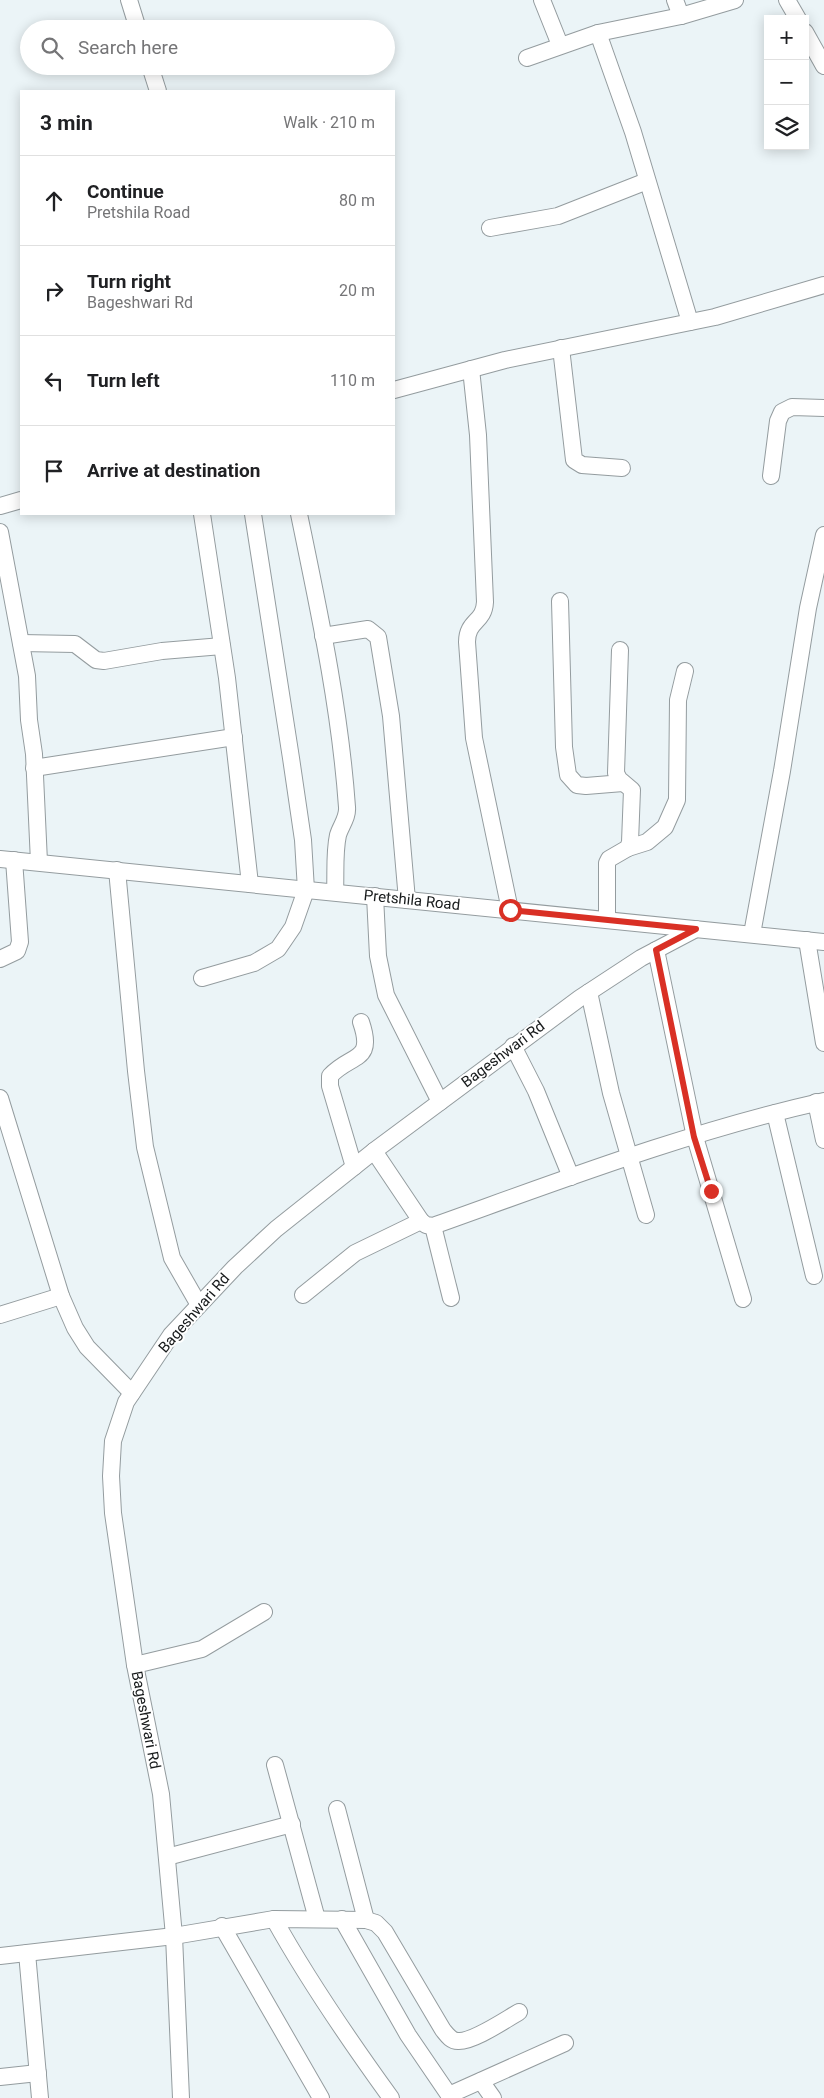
<!DOCTYPE html>
<html lang="en">
<head>
<meta charset="utf-8">
<style>
  :root { --surface:#fff; --page:#f2f2f2; --text:#202124; --muted:#757577; --line:#e0e0e0 }
  body { margin:0; font-family:Roboto,sans-serif; background:var(--page); color:var(--text) }
  .controls { position:absolute; right:15px; top:15px; display:grid; overflow:hidden; border-radius:0px; box-shadow:0 2px 12px #0003 }
  .controls button { width:45px; height:45px; display:grid; place-items:center; padding:0; border:0; border-bottom:1px solid var(--line); background:var(--surface); color:var(--text); font:25px sans-serif }
  .stop { position:absolute; width:15px; height:15px; margin:-11px; border:4px solid #d93025; border-radius:50%; background:#fff }
  .stop.end { background:#d93025; border-color:#fff; box-shadow:0 1px 5px #0008 }
  .list { margin:0; padding:0; list-style:none }
  h2 { display:flex; justify-content:space-between; align-items:center; height:65px; margin:0; padding:0 20px; font-size:21px }
  h2 small { font-size:16px; font-weight:400; color:var(--muted) }
  .list li { display:grid; grid-template-columns:32px 1fr auto; gap:15px; align-items:center; box-sizing:border-box; height:90px; padding:0 20px; border-top:1px solid var(--line) }
  .list b { display:block; font-size:19px; white-space:nowrap }
  .list p { margin:0; font-size:16px; white-space:nowrap; color:var(--muted) }
  .list em { font-size:16px; font-style:normal; color:var(--muted) }
  .icon { flex:none; width:28px; height:28px; fill:none; stroke:currentColor; stroke-width:2; stroke-linecap:round; stroke-linejoin:round }
  .map { position:relative; flex:none; width:824px; height:2098px; overflow:hidden }
  .search { position:absolute; background:var(--surface); box-shadow:0 2px 12px #0003; left:20px; top:20px; width:375px; height:55px; display:flex; align-items:center; gap:12px; box-sizing:border-box; padding:0 18px; border-radius:28px; color:var(--muted); font-size:19px }
  .panel { position:absolute; background:var(--surface); box-shadow:0 2px 12px #0003; left:20px; top:90px; width:375px; height:425px; border-radius:0px }
  .map>svg:first-child { display:block }
  .lines { fill:none; stroke-linecap:round; stroke-linejoin:round }
  .minor-casing { stroke:#949c9f; stroke-width:18 }
  .minor { stroke:#fff; stroke-width:16 }
  .route { stroke:#d93025; stroke-width:6 }
  .labels { text-anchor:middle; dominant-baseline:central; stroke-width:4; stroke-linejoin:round; paint-order:stroke }
  .street-label { font-size:15px; fill:#171a1b; stroke:#fff }
</style>
</head>
<body>
<div class="map">
<svg width="824" height="2098" viewBox="0 0 824 2098">
  <rect width="100%" height="100%" fill="#ebf4f7"/>
  <g class="lines">
    <g class="minor-casing">
      <g id="minor">
        <path d="M129 0 138 29"/>
        <path d="M542 0 560 45"/>
        <path d="M675 0 681 16"/>
        <path d="M787 0 798 19"/>
        <path d="M805 32 824 66"/>
        <path d="M598 33 633 132 690 322"/>
        <path d="M527 58 598 33 681 16 735 0"/>
        <path d="M150 66 158 91"/>
        <path d="M490 228 558 216 647 181"/>
        <path d="M561 348 574 460 582 465 622 468"/>
        <path d="M471 369 478 435 485 602C484 623 467 620 467 642L474 738 510 910"/>
        <path d="M394 390 505 360 715 317 824 285"/>
        <path d="M771 476 778 421 782 412 792 407 824 408"/>
        <path d="M0 506 21 500"/>
        <path d="M202 514 227 678 250 884"/>
        <path d="M299 514C319 611 340 708 347 807 348 818 341 825 338 835 334 853 336 874 335 892"/>
        <path d="M0 532 27 676 29 720 34 754 39 862"/>
        <path d="M560 601 564 747 568 775 577 785 586 786 623 783"/>
        <path d="M323 636 368 629 378 637 391 716 407 900"/>
        <path d="M21 643 75 644 96 660 104 661 162 651 222 646"/>
        <path d="M34 768 234 737"/>
        <path d="M628 848 647 842 665 827 677 800 678 700 685 671"/>
        <path d="M0 859 824 942"/>
        <path d="M117 870 136 1071 145 1147 172 1258 199 1305"/>
        <path d="M375 896 378 956 386 995 440 1102"/>
        <path d="M607 919V863L609 859 628 848 630 842 632 790 619 779 616 773 620 650"/>
        <path d="M752 934 782 771 808 608 824 535"/>
        <path d="M807 940 824 1043"/>
        <path d="M656 950 695 1137 743 1299"/>
        <path d="M0 959 17 951 20 942 14 860"/>
        <path d="M202 978 254 963 278 949 293 927 306 890 303 840 291 758 253 514"/>
        <path d="M589 992 611 1093 646 1215"/>
        <path d="M513 1046 536 1091 571 1177"/>
        <path d="M0 1098 61 1296 75 1328 87 1347 132 1393"/>
        <path d="M816 1102 824 1140"/>
        <path d="M775 1113 814 1276"/>
        <path d="M374 1151 421 1221 426 1225 433 1226C562 1180 690 1131 824 1101"/>
        <path d="M354 1167 330 1086V1076C351 1053 375 1063 361 1022"/>
        <path d="M433 1226 451 1298"/>
        <path d="M303 1295 355 1253 421 1221"/>
        <path d="M0 1315 61 1296"/>
        <path d="M135 1665 202 1649 264 1612"/>
        <path d="M275 1765 317 1919"/>
        <path d="M337 1809 366 1920"/>
        <path d="M167 1857 292 1824"/>
        <path d="M274 1919C309 1982 349 2040 391 2098"/>
        <path d="M342 1919 408 2035 451 2098"/>
        <path d="M222 1926 321 2098"/>
        <path d="M27 1953 40 2098"/>
        <path d="M0 1956 174 1936 274 1919 366 1920 376 1923 385 1932 443 2030C447 2035 451 2041 458 2041 473 2042 505 2020 519 2012"/>
        <path d="M0 2077 38 2073"/>
        <path d="M481 2081 493 2098"/>
        <path d="M449 2095 565 2043"/>
        <path d="M181 2098 174 1936 161 1794 135 1665 113 1513 111 1476 113 1441 126 1402 171 1335 235 1267 276 1229 374 1151 580 998 641 958 696 929"/>
      </g>
    </g>
    <use href="#minor" class="minor"/>
  </g>
  <g class="lines">
    <path class="route" d="M510 910 696 929 656 950 694 1137 711 1191"/>
  </g>
  <g class="labels">
    <g class="street-label">
      <text transform="translate(412 900) rotate(6)">Pretshila Road</text>
      <text transform="translate(503 1054) rotate(-37)">Bageshwari Rd</text>
      <text transform="translate(194 1313) rotate(-49)">Bageshwari Rd</text>
      <text transform="translate(146 1720) rotate(79)">Bageshwari Rd</text>
    </g>
  </g>
</svg>
<div class="controls">
<button>+</button>
<button>−</button>
<button><svg class="icon" aria-label="layers" viewBox="0 0 24 24"><path d="M12 4l9 5-9 5-9-5zM3 14l9 5 9-5"/></svg></button>
</div>
<div class="stop" style="left:510px;top:910px"></div>
<div class="stop end" style="left:711px;top:1191px"></div>
<div class="search"><svg class="icon" aria-label="search" viewBox="0 0 24 24"><circle cx="10" cy="10" r="6"/><path d="M15 15l6 6"/></svg>Search here</div>
<section class="panel">
<h2>3 min<small>Walk · 210 m</small></h2>
<ul class="list">
<li><svg class="icon" aria-label="ahead" viewBox="0 0 24 24"><path d="M12 20V5M6 11l6-6 6 6"/></svg><div><b>Continue</b><p>Pretshila Road</p></div><em>80 m</em></li>
<li><svg class="icon" aria-label="right" viewBox="0 0 24 24"><path d="M7 20v-9h11M14 6l5 5-5 5"/></svg><div><b>Turn right</b><p>Bageshwari Rd</p></div><em>20 m</em></li>
<li><svg class="icon" aria-label="left" viewBox="0 0 24 24"><path d="M17 20v-9H6M10 6l-5 5 5 5"/></svg><div><b>Turn left</b></div><em>110 m</em></li>
<li><svg class="icon" aria-label="arrive" viewBox="0 0 24 24"><path d="M6 21V4h12l-3 4 3 4H6"/></svg><div><b>Arrive at destination</b></div></li>
</ul>
</section>
</div>
</body>
</html>
